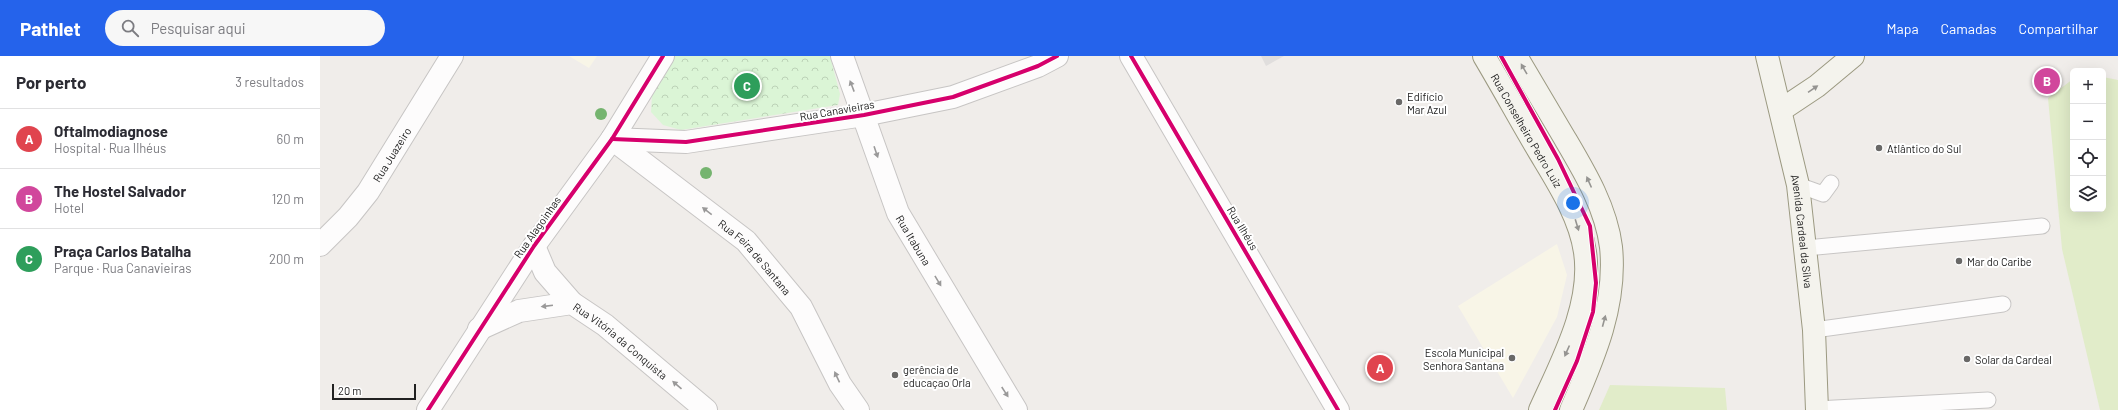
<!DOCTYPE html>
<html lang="pt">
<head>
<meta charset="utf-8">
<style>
  :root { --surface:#fff; --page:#f7f7f7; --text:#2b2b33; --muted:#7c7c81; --line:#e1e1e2; --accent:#2563eb }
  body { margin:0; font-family:Barlow,sans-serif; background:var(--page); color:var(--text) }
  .controls { position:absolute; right:12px; top:12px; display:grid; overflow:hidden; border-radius:6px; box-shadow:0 4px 16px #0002 }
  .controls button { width:36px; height:36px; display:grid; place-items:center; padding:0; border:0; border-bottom:1px solid var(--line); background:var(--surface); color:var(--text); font:20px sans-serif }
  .scale { position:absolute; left:12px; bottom:10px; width:84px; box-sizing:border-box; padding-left:4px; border:2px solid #212121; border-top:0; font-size:11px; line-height:14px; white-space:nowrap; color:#212121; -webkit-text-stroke:3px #fff; paint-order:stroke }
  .you { position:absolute; left:1253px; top:147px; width:14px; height:14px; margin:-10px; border:3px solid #fff; border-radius:50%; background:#1a73e8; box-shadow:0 0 0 6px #1a73e833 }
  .badge { display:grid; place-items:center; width:26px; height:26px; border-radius:50%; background:var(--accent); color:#fff; font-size:13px; font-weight:700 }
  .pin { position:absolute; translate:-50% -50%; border:2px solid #fff; box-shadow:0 1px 4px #0006 }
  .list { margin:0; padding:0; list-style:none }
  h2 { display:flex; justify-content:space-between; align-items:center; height:52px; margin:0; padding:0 16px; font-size:17px }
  h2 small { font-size:13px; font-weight:400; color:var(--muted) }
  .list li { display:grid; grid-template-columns:26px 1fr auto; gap:12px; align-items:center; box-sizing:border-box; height:60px; padding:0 16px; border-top:1px solid var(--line) }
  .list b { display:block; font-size:15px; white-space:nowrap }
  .list p { margin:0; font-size:13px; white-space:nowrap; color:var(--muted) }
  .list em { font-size:13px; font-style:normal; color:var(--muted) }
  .icon { flex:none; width:22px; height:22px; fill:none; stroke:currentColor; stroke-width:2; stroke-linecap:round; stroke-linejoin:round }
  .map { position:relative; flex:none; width:1798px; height:354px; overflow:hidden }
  header { display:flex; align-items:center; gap:24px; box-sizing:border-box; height:56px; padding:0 20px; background:var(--accent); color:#fff }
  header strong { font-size:19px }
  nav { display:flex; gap:22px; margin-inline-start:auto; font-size:14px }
  .search { width:280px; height:36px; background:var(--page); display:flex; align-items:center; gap:10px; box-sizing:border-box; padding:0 14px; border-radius:22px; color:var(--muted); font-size:15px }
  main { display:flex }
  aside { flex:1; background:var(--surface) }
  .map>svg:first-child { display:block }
  .education { fill:#f8f5e7 }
  .grass { fill:#e1ecc9 }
  .park { fill:url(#park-crowns) }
  .parking { fill:#e0dedd }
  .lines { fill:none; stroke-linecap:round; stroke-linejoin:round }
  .lane-casing { stroke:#c7c5c4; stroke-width:17 }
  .street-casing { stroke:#c7c5c4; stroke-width:24 }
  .secondary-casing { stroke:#9b9981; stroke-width:24 }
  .lane { stroke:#fdfcfc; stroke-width:15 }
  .street { stroke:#fdfcfc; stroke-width:22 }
  .secondary { stroke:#f4f3ed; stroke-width:22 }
  .cycleway-casing { stroke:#fff; stroke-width:6 }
  .cycleway { stroke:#d6006c; stroke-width:4 }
  .tree { fill:#75b46f }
  .oneway { fill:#959491 }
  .oneway2 { fill:#9a9999 }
  .poi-dot { fill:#696867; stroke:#fff; stroke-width:1.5 }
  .labels { text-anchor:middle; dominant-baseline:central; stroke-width:4; stroke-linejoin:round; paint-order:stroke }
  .poi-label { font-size:11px; fill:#212121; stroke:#fff; text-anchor:start }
  .street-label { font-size:11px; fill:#212121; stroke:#fff }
</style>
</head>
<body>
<header>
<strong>Pathlet</strong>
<div class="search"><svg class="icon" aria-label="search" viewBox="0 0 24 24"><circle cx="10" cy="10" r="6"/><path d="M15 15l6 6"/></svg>Pesquisar aqui</div>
<nav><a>Mapa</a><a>Camadas</a><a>Compartilhar</a></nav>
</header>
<main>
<aside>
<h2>Por perto<small>3 resultados</small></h2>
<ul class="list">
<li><span class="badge" style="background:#e0444e">A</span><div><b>Oftalmodiagnose</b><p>Hospital · Rua Ilhéus</p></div><em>60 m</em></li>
<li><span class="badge" style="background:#d1479c">B</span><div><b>The Hostel Salvador</b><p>Hotel</p></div><em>120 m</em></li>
<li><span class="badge" style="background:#2e9e5b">C</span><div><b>Praça Carlos Batalha</b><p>Parque · Rua Canavieiras</p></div><em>200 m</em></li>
</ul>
</aside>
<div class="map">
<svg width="1798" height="354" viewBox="0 0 1798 354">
  <defs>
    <pattern id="park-crowns" width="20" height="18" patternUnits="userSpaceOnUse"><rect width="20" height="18" fill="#dbf5d6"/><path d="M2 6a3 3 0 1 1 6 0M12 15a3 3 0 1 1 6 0" fill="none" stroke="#bcd2b7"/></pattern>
  </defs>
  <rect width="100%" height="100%" fill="#f0edea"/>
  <g class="education">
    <path d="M249 0H277L269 12Z"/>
    <path d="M1237 188 1247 219 1237 261 1193 342 1138 250Z"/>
  </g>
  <g class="grass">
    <path d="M1783 21 1798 24V354H1780L1742 193 1728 42 1753 23V153H1783Z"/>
    <path d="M1290 329 1405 332 1407 354H1279Z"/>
  </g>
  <path class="park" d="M355 0H510L520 38 518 49 361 74 343 69 331 56 332 39Z"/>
  <path class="parking" d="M941 0H964L946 10Z"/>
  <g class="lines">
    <g class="lane-casing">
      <g id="lane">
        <path d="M1478 129 1503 138 1511 127"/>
        <path d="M1486 192 1722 170"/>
        <path d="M1494 274 1683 248"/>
        <path d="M1496 353 1668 344"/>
      </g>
    </g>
    <g class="street-casing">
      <g id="street">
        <path id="s1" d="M522 0 578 157 696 354"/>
        <path d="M811 0 1018 354"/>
        <path d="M292 83 366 86 544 59 633 41 718 10 737 0"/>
        <path id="s2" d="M292 83 426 185 481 251 520 328 538 354"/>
        <path id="s3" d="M0 189 28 161 48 136 132 0"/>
        <path d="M214 190 225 216 252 247"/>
        <path id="s4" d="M159 273 199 255 252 247 285 269 386 354"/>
        <path d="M108 354 214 190 292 83 343 0"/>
      </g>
    </g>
    <g class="secondary-casing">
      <g id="secondary">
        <path id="s5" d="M1164 0C1183 32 1201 65 1220 97 1238 127 1260 161 1265 196 1273 249 1241 307 1220 354"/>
        <path d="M1196 0C1212 27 1228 54 1244 81 1264 115 1286 151 1291 191 1297 249 1273 303 1251 354"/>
        <path id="s6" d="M1447 0 1478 129 1494 274 1497 354"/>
        <path d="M1461 54 1497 30 1533 0"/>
      </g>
    </g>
    <use href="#lane" class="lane"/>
    <use href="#street" class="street"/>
    <use href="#secondary" class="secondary"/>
    <g class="cycleway-casing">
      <g id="cycleway">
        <path d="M811 0 1018 354"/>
        <path d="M1181 0 1238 103 1270 170 1276 227 1273 256 1257 305 1235 354"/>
        <path d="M292 83 366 86 544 59 633 41 718 10 737 0"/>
        <path d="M108 354 214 190 292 83 343 0"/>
      </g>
    </g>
    <use href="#cycleway" class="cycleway"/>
  </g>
  <g class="tree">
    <circle cx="281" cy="58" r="6"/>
    <circle cx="386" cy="117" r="6"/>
  </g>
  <defs><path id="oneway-solid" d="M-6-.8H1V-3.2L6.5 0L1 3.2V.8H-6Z"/></defs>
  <g class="oneway">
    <use href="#oneway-solid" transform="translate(1204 13) rotate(-120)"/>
    <use href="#oneway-solid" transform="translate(1493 33) rotate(-34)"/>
    <use href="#oneway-solid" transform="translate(1269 126) rotate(-114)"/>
    <use href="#oneway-solid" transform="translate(1257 169) rotate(73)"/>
    <use href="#oneway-solid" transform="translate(1284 265) rotate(-75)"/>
    <use href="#oneway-solid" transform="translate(1247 295) rotate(114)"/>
  </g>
  <g class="oneway2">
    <use href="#oneway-solid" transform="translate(532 30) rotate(-111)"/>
    <use href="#oneway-solid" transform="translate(556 96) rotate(71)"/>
    <use href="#oneway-solid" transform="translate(387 155) rotate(-142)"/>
    <use href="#oneway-solid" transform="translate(618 225) rotate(59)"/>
    <use href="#oneway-solid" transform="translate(227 250) rotate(173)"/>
    <use href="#oneway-solid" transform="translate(517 321) rotate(-115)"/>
    <use href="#oneway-solid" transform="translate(357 329) rotate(-139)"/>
    <use href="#oneway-solid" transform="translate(685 336) rotate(57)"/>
  </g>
  <g class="poi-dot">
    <circle cx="1079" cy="46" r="4"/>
    <circle cx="1559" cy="92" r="4"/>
    <circle cx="1639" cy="205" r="4"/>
    <circle cx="1192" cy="302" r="4"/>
    <circle cx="1647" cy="303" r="4"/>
    <circle cx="575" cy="319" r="4"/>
  </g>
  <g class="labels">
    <g class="poi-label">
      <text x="1087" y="40">Edifício<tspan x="1087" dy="13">Mar Azul</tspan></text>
      <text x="1567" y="92">Atlântico do Sul</text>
      <text x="1647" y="205">Mar do Caribe</text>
      <text x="1184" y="296" text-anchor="end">Escola Municipal<tspan x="1184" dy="13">Senhora Santana</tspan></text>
      <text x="1655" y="303">Solar da Cardeal</text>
      <text x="583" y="313">gerência de<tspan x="583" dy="13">educaçao Orla</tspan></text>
    </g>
    <g class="street-label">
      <text transform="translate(517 54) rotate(-10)">Rua Canavieiras</text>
      <text stroke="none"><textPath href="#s5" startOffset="86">Rua Conselheiro Pedro Luiz</textPath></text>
      <text stroke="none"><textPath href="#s3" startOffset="116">Rua Juazeiro</textPath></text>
      <text transform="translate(217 171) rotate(-55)">Rua Alagoinhas</text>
      <text transform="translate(923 172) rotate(59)">Rua Ilhéus</text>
      <text stroke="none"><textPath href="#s6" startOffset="179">Avenida Cardeal da Silva</textPath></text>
      <text stroke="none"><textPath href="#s1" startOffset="198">Rua Itabuna</textPath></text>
      <text stroke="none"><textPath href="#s2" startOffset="186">Rua Feira de Santana</textPath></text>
      <text stroke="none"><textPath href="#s4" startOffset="159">Rua Vitória da Conquista</textPath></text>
    </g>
  </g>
</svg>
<div class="controls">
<button>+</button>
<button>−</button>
<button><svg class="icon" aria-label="locate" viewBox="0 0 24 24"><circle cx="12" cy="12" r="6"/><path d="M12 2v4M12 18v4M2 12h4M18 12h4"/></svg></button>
<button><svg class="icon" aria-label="layers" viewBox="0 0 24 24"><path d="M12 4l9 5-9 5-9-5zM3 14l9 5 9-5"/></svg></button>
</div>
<div class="scale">20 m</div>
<div class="you"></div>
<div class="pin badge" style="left:1060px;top:312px;background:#e0444e">A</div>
<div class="pin badge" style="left:1727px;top:25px;background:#d1479c">B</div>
<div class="pin badge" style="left:427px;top:30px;background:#2e9e5b">C</div>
</div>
</main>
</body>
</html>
